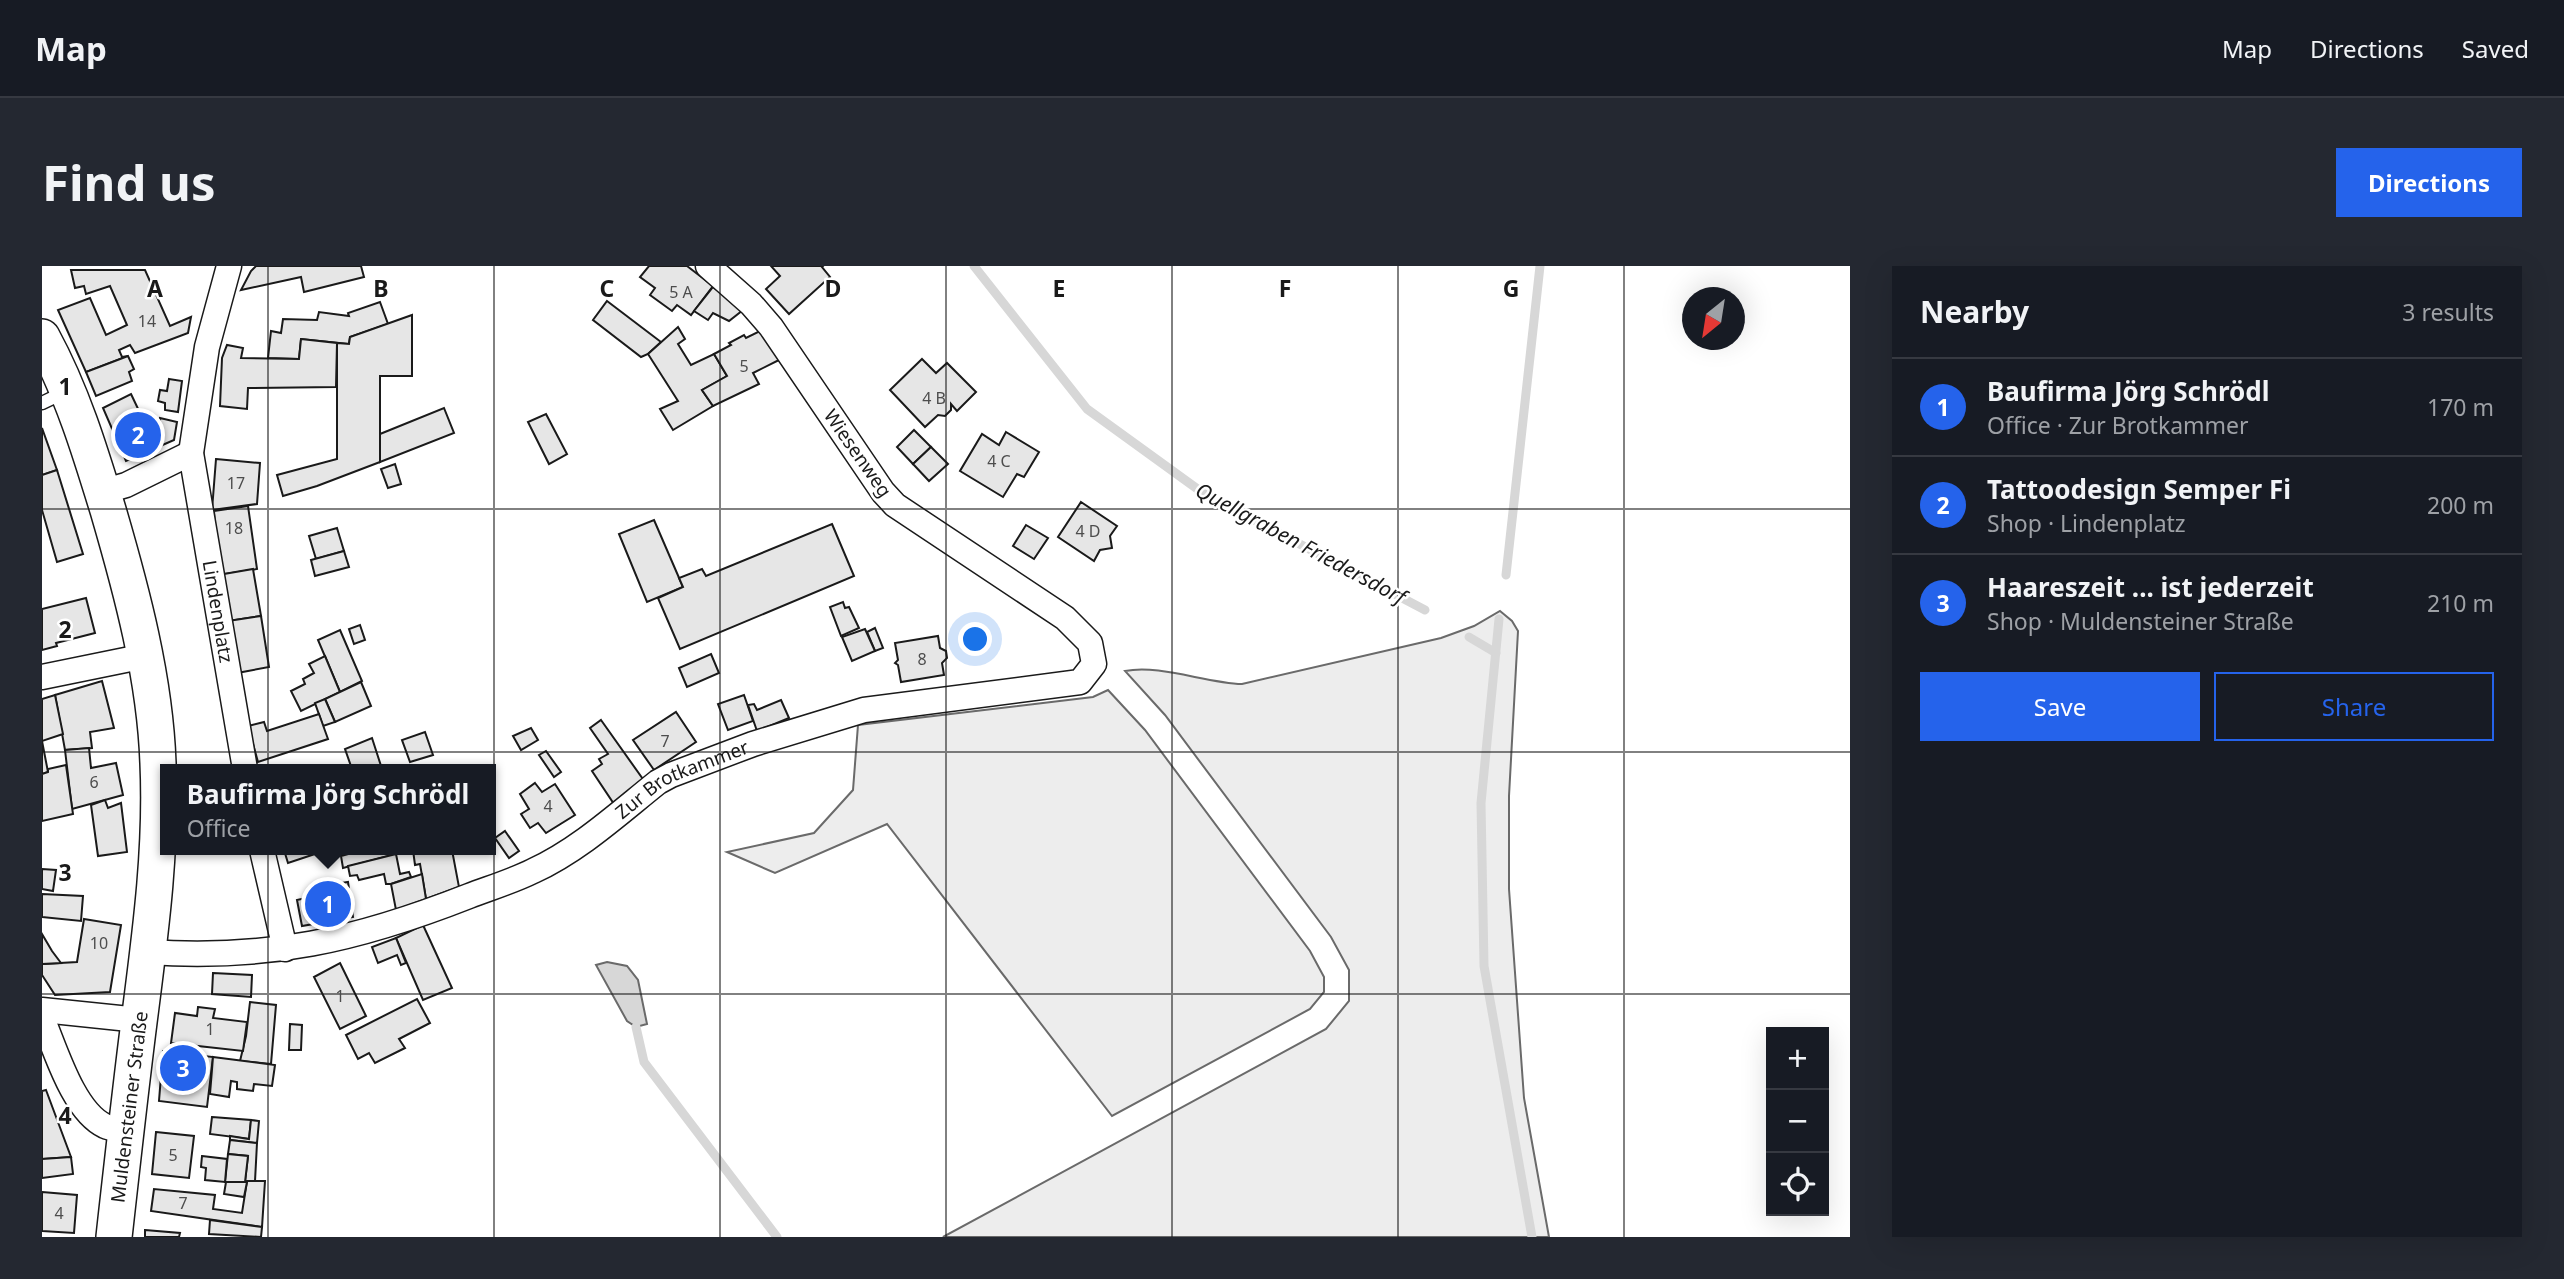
<!DOCTYPE html>
<html lang="en">
<head>
<meta charset="utf-8">
<style>
  :root { --surface:#171b24; --page:#242831; --text:#f1f3f6; --muted:#9ea1a6; --line:#363941; --accent:#2563eb }
  body { margin:0; font-family:"Noto Sans",sans-serif; background:var(--page); color:var(--text) }
  .controls { position:absolute; right:21px; bottom:21px; display:grid; overflow:hidden; border-radius:0px; box-shadow:0 7px 28px #0002 }
  .controls button { width:63px; height:63px; display:grid; place-items:center; padding:0; border:0; border-bottom:2px solid var(--line); background:var(--surface); color:var(--text); font:35px sans-serif }
  .compass { position:absolute; left:1640px; top:21px; width:63px; height:63px; border-radius:50%; background:var(--surface); box-shadow:0 7px 28px #0002; rotate:210deg }
  .you { position:absolute; left:934px; top:374px; width:24px; height:24px; margin:-18px; border:5px solid #fff; border-radius:50%; background:#1a73e8; box-shadow:0 0 0 10px #1a73e833 }
  .badge { display:grid; place-items:center; width:46px; height:46px; border-radius:50%; background:var(--accent); color:#fff; font-size:23px; font-weight:700 }
  .pin { position:absolute; translate:-50% -50%; border:4px solid #fff; box-shadow:0 2px 7px #0006 }
  .popup { position:absolute; left:118px; top:498px; width:336px; height:91px; box-sizing:border-box; display:grid; place-content:center; border-radius:0px; background:var(--surface); filter:drop-shadow(0 2px 5px #0005); font-size:23px; white-space:nowrap; color:var(--muted) }
  .popup b { font-size:26px; color:var(--text) }
  .popup::after { content:''; position:absolute; left:50%; top:100%; margin-left:-14px; border:14px solid transparent; border-top-color:var(--surface) }
  .list { margin:0; padding:0; list-style:none }
  h2 { display:flex; justify-content:space-between; align-items:center; height:91px; margin:0; padding:0 28px; font-size:30px }
  h2 small { font-size:23px; font-weight:400; color:var(--muted) }
  .list li { display:grid; grid-template-columns:46px 1fr auto; gap:21px; align-items:center; box-sizing:border-box; height:98px; padding:0 28px; border-top:2px solid var(--line) }
  .list b { display:block; font-size:26px; white-space:nowrap }
  .list p { margin:0; font-size:23px; white-space:nowrap; color:var(--muted) }
  .list em { font-size:23px; font-style:normal; color:var(--muted) }
  .actions { display:flex; gap:14px; padding:21px 28px }
  .actions a { flex:1; padding:16px 0; border:2px solid var(--accent); border-radius:0px; text-align:center; font-size:24px; color:var(--accent) }
  .actions .main { background:var(--accent); color:#fff }
  .icon { flex:none; width:38px; height:38px; fill:none; stroke:currentColor; stroke-width:2; stroke-linecap:round; stroke-linejoin:round }
  .map { position:relative; flex:none; width:1808px; height:971px; overflow:hidden; border-radius:0px }
  header { display:flex; align-items:center; gap:42px; box-sizing:border-box; height:98px; padding:0 35px; background:var(--surface); border-bottom:2px solid var(--line) }
  header strong { font-size:33px }
  nav { display:flex; gap:38px; margin-inline-start:auto; font-size:24px }
  .intro { display:flex; align-items:center; justify-content:space-between; box-sizing:border-box; height:168px; padding:0 42px }
  h1 { margin:0; font-size:49px }
  .button { padding:18px 32px; border-radius:0px; background:var(--accent); color:#fff; font-size:24px; font-weight:700 }
  main { display:flex; gap:42px; padding:0 42px }
  aside { flex:1; background:var(--surface); border-radius:0px; box-shadow:0 7px 28px #0002 }
  .map>svg:first-child { display:block }
  .green { fill:#ededed; stroke:#6a6a6a; stroke-width:2 }
  .water { fill:#d7d7d7; stroke:#6a6a6a; stroke-width:2 }
  .lines { fill:none; stroke-linecap:round; stroke-linejoin:round }
  .stream { stroke:#d7d7d7; stroke-width:9 }
  .building { fill:#e6e6e6; stroke:#1a1a1a; stroke-width:2 }
  .service-casing { stroke:#1a1a1a; stroke-width:15 }
  .minor-casing { stroke:#1a1a1a; stroke-width:27 }
  .secondary-casing { stroke:#1a1a1a; stroke-width:38 }
  .service { stroke:#fff; stroke-width:12 }
  .minor { stroke:#fff; stroke-width:24 }
  .secondary { stroke:#fff; stroke-width:35 }
  .grid { fill:none; stroke:#1a1a1a; stroke-width:2; stroke-opacity:0.55 }
  .labels { text-anchor:middle; dominant-baseline:central; stroke-width:5; stroke-linejoin:round; paint-order:stroke }
  .number-label { font-size:16px; fill:#4d4d4d }
  .street-label { font-size:19px; fill:#1a1a1a; stroke:#fff }
  .water-label { font-size:21px; font-style:italic; fill:#1a1a1a; stroke:#fff }
  .grid-label { font-size:23px; text-anchor:middle; font-weight:bold; fill:#1a1a1a; stroke:#fff; stroke-width:5; stroke-linejoin:round; paint-order:stroke }
</style>
</head>
<body>
<header>
<strong>Map</strong>
<nav><a>Map</a><a>Directions</a><a>Saved</a></nav>
</header>
<div class="intro"><h1>Find us</h1><a class="button">Directions</a></div>
<main>
<div class="map">
<svg width="1808" height="971" viewBox="0 0 1808 971">
  <rect width="100%" height="100%" fill="#fff"/>
  <g class="green">
    <path d="M1458 345 1470 355 1476 365 1467 530V623L1482 832 1507 971H901L1284 763 1307 735V704L1289 671 1123 449 1083 405C1117 398 1164 417 1200 418L1399 372 1432 360Z"/>
    <path d="M1066 424 1103 464 1268 685 1282 711V726L1268 743 1070 850 845 558 733 607 685 586 772 567 811 524 816 459 1051 431Z"/>
  </g>
  <path class="water" d="M565 696 585 700 596 714 605 758 594 761 585 755 554 699Z"/>
  <g class="lines">
    <g class="stream">
      <path d="M932 0 1045 143 1161 227 1383 344"/>
      <path d="M1464 309 1498 0"/>
      <path d="M1457 353 1439 537 1442 700 1490 971"/>
      <path d="M1427 371 1454 387"/>
      <path d="M594 761 602 796 735 971"/>
    </g>
  </g>
  <g class="building">
    <path d="M214 0H319L322 11 262 26 259 11 199 24 209 5Z"/>
    <path d="M607 0H645L671 20 649 49 635 39 630 45 608 29 613 22 598 11Z"/>
    <path d="M729 0H781L780 1 788 11 747 48 724 23 738 10Z"/>
    <path d="M29 4H103L128 60 149 51 146 67 93 87 88 79 77 84 80 91 86 90 44 106 16 44 48 32 64 69 85 59 68 20 44 28 42 20 33 22Z"/>
    <path d="M671 21 701 44 687 55 671 47 666 54 652 45Z"/>
    <path d="M565 35 619 76 606 88 599 91 551 54Z"/>
    <path d="M338 36 346 58 308 71 307 78 259 73 257 93 226 92 229 65 239 67 241 53 275 54 277 46 307 50 306 47Z"/>
    <path d="M370 49V110H338V196L275 220 241 230 235 209 295 193V77L307 78 308 71Z"/>
    <path d="M636 61 643 73 636 78 649 99 672 88 685 110 660 124 671 140 631 164 618 143 636 135 606 88Z"/>
    <path d="M720 64 739 93 711 107 717 118 671 140 660 124 685 110 672 88 689 79 687 77 702 69 704 72Z"/>
    <path d="M259 73 295 77 294 121 206 122 205 143 178 140 180 92 185 79 201 82 199 92 257 93Z"/>
    <path d="M86 90 92 103 87 106 90 115 54 130 44 106Z"/>
    <path d="M880 93 894 107 905 97 934 126 915 145 909 138V144L903 150 896 149 883 161 848 124Z"/>
    <path d="M127 113 140 115 136 146 123 144V137L116 135 118 124 125 125Z"/>
    <path d="M89 128 107 166 117 162 118 152 135 156 132 174 84 195 61 142Z"/>
    <path d="M402 142 412 167 338 196V168Z"/>
    <path d="M504 148 525 188 507 198 486 156Z"/>
    <path d="M0 162 15 204 0 209Z"/>
    <path d="M872 164 889 181 871 198 855 181Z"/>
    <path d="M964 166 997 186 982 211 975 208 961 231 918 205 940 168 957 179Z"/>
    <path d="M889 181 906 198 887 215 871 198Z"/>
    <path d="M174 193 218 197 215 238 170 244Z"/>
    <path d="M353 198 359 218 346 222 339 203Z"/>
    <path d="M15 204 41 288 15 296 0 244V209Z"/>
    <path d="M1039 236 1075 260 1068 270 1070 282 1058 284 1052 295 1016 271Z"/>
    <path d="M206 240 215 303 176 309 172 245Z"/>
    <path d="M612 254 641 321 605 336 577 268Z"/>
    <path d="M790 258 812 310 638 383 616 332 641 321 637 312 660 303 664 310Z"/>
    <path d="M984 259 1006 272 992 293 971 280Z"/>
    <path d="M295 262 302 285 274 293 267 270Z"/>
    <path d="M302 285 307 301 273 310 269 294Z"/>
    <path d="M211 303 219 350 186 355 176 309Z"/>
    <path d="M44 332 53 367 14 377 15 380 0 384V343Z"/>
    <path d="M801 336 803 342 807 341 817 362 799 370 788 341Z"/>
    <path d="M219 350 227 401 195 407 186 355Z"/>
    <path d="M318 359 323 374 312 378 307 363Z"/>
    <path d="M833 362 841 382 833 385 825 366Z"/>
    <path d="M823 363 833 385 810 395 800 371Z"/>
    <path d="M298 364 320 415 298 426 276 374Z"/>
    <path d="M896 370 898 382 904 385 905 392 900 397 902 409 859 416 856 399 853 397 856 394 853 377Z"/>
    <path d="M669 388 677 407 645 421 637 402Z"/>
    <path d="M283 390 298 426 259 445 249 425 263 418 261 413 272 407 267 398Z"/>
    <path d="M60 415 72 462 48 466 50 482 23 484 13 429Z"/>
    <path d="M319 416 329 440 293 456 283 433Z"/>
    <path d="M13 429 21 468 0 475V433Z"/>
    <path d="M702 429 711 455 686 464 676 438Z"/>
    <path d="M283 433 293 456 281 460 273 437Z"/>
    <path d="M739 434 747 452 715 465 706 439 712 438 715 444Z"/>
    <path d="M634 446 654 476 612 504 591 474Z"/>
    <path d="M277 448 286 473 216 496 206 460 222 456 225 465Z"/>
    <path d="M559 454 603 516 572 538 550 505 560 498 557 493 566 488 548 462Z"/>
    <path d="M489 462 496 474 479 484 471 470Z"/>
    <path d="M383 466 391 489 368 496 360 474Z"/>
    <path d="M330 472 340 503H310L303 483Z"/>
    <path d="M0 475 6 506 0 508Z"/>
    <path d="M47 482 49 502 74 497 81 529 30 543 23 484Z"/>
    <path d="M504 485 519 506 512 511 497 489Z"/>
    <path d="M24 499 31 548 0 555V508L6 506V503Z"/>
    <path d="M493 517 500 526 513 518 533 549 504 567 496 557 488 562 479 548 487 543 478 528Z"/>
    <path d="M63 534 66 542 79 537 85 586 56 590 49 539Z"/>
    <path d="M463 565 477 585 467 592 453 572Z"/>
    <path d="M242 584H285L246 597Z"/>
    <path d="M321 584H353L354 588 301 602 299 590Z"/>
    <path d="M371 584H410L417 621 384 633 378 598 373 599Z"/>
    <path d="M354 588 358 608 367 606 369 611 349 618H344L342 608 317 614 315 609 308 610 306 600Z"/>
    <path d="M0 603 14 604 11 625 0 623Z"/>
    <path d="M380 608 384 633 354 644 349 618Z"/>
    <path d="M306 616 311 651 260 660 255 634 277 629 275 621Z"/>
    <path d="M0 628 41 630 39 655 0 651Z"/>
    <path d="M42 653 79 659 68 726 13 729 0 709V698L35 696Z"/>
    <path d="M381 659 410 722 381 734 354 672Z"/>
    <path d="M0 668 10 685 19 697 0 698Z"/>
    <path d="M354 672 364 697 359 699 355 689 336 697 330 681Z"/>
    <path d="M298 697 324 750 298 763 272 711Z"/>
    <path d="M171 707 210 709 209 731 170 728Z"/>
    <path d="M375 733 388 757 357 773 363 782 333 797 327 787 316 793 304 769Z"/>
    <path d="M208 736 234 739 229 798 198 795 204 770Z"/>
    <path d="M156 741 173 743 171 752 205 756 201 785 129 777 133 747 155 750Z"/>
    <path d="M248 758 260 759 259 784H247Z"/>
    <path d="M121 785 171 791 165 841 117 835Z"/>
    <path d="M171 791 233 799 230 820 212 818 211 825 195 823V816L189 815 187 831 168 828Z"/>
    <path d="M4 824 29 891 0 893V825Z"/>
    <path d="M170 851 209 854 207 873 168 868Z"/>
    <path d="M209 854 217 855 215 877 188 874V870L207 873Z"/>
    <path d="M114 866 152 870 147 912 110 908Z"/>
    <path d="M188 874 215 877 213 915 203 916 206 890 186 888Z"/>
    <path d="M186 888 206 890 203 916H183Z"/>
    <path d="M160 890 185 893 183 916 163 914 164 902 159 901Z"/>
    <path d="M29 891 31 908 0 912V893Z"/>
    <path d="M205 915H223L220 961 109 945 112 923 173 929 171 943 200 947Z"/>
    <path d="M184 916H205L202 931 182 928Z"/>
    <path d="M0 926 35 929 32 967 0 965Z"/>
    <path d="M168 954 220 961 219 971 167 968Z"/>
    <path d="M103 964 138 967 137 971H103Z"/>
  </g>
  <g class="lines">
    <g class="service-casing">
      <path id="service" d="M0 137 25 125"/>
    </g>
    <g class="minor-casing">
      <g id="minor">
        <path id="s1" d="M187 0 165 81 149 187 203 503"/>
        <path d="M60 226 84 219 149 187"/>
        <path d="M0 411 103 390"/>
        <path d="M220 584 243 683"/>
        <path id="s2" d="M106 686C227 694 315 674 427 630 448 622 471 615 491 605 537 584 577 547 616 516L629 509 711 478 822 444 1038 416 1052 398 1048 377 1023 352 853 239 841 226 729 61 709 38 666 0"/>
        <path d="M0 744 97 754"/>
        <path d="M0 752C13 782 31 845 63 860 69 863 77 863 84 864"/>
      </g>
    </g>
    <g class="secondary-casing">
      <path id="secondary" d="M0 71C30 126 48 185 66 244 90 326 113 412 116 497 120 584 108 670 97 756 88 827 80 899 72 971"/>
    </g>
    <use href="#service" class="service"/>
    <use href="#minor" class="minor"/>
    <use href="#secondary" class="secondary"/>
  </g>
  <path class="grid" d="M226 0V971M452 0V971M678 0V971M904 0V971M1130 0V971M1356 0V971M1582 0V971M0 243H1808M0 486H1808M0 728H1808"/>
  <g class="labels">
    <g class="number-label">
      <text x="639" y="26">5 A</text>
      <text x="105" y="55">14</text>
      <text x="702" y="100">5</text>
      <text x="892" y="132">4 B</text>
      <text x="957" y="195">4 C</text>
      <text x="194" y="217">17</text>
      <text x="192" y="262">18</text>
      <text x="1046" y="265">4 D</text>
      <text x="880" y="393">8</text>
      <text x="623" y="475">7</text>
      <text x="52" y="516">6</text>
      <text x="506" y="540">4</text>
      <text x="57" y="677">10</text>
      <text x="298" y="730">1</text>
      <text x="168" y="763">1</text>
      <text x="131" y="889">5</text>
      <text x="141" y="937">7</text>
      <text x="17" y="947">4</text>
    </g>
    <g class="street-label">
      <text transform="translate(816 187) rotate(55)">Wiesenweg</text>
      <text stroke="none"><textPath href="#s1" startOffset="352">Lindenplatz</textPath></text>
      <text stroke="none"><textPath href="#s2" startOffset="574">Zur Brotkammer</textPath></text>
      <text transform="translate(87 841) rotate(-83)">Muldensteiner Straße</text>
    </g>
    <g class="water-label">
      <text transform="translate(1259 277) rotate(28)">Quellgraben Friedersdorf</text>
    </g>
  </g>
  <g class="grid-label">
    <text x="113" y="31">A</text>
    <text x="339" y="31">B</text>
    <text x="565" y="31">C</text>
    <text x="791" y="31">D</text>
    <text x="1017" y="31">E</text>
    <text x="1243" y="31">F</text>
    <text x="1469" y="31">G</text>
    <text x="23" y="129">1</text>
    <text x="23" y="372">2</text>
    <text x="23" y="615">3</text>
    <text x="23" y="858">4</text>
  </g>
</svg>
<div class="controls">
<button>+</button>
<button>−</button>
<button><svg class="icon" aria-label="locate" viewBox="0 0 24 24"><circle cx="12" cy="12" r="6"/><path d="M12 2v4M12 18v4M2 12h4M18 12h4"/></svg></button>
</div>
<svg class="compass" viewBox="-18 -18 36 36"><path d="M0-13l5 13h-10z" fill="#e53935"/><path d="M0 13l5-13h-10z" fill="#9ea1a6"/></svg>
<div class="you"></div>
<div class="pin badge" style="left:286px;top:638px">1</div>
<div class="popup"><b>Baufirma Jörg Schrödl</b>Office</div>
<div class="pin badge" style="left:96px;top:169px">2</div>
<div class="pin badge" style="left:141px;top:802px">3</div>
</div>
<aside>
<h2>Nearby<small>3 results</small></h2>
<ul class="list">
<li><span class="badge">1</span><div><b>Baufirma Jörg Schrödl</b><p>Office · Zur Brotkammer</p></div><em>170 m</em></li>
<li><span class="badge">2</span><div><b>Tattoodesign Semper Fi</b><p>Shop · Lindenplatz</p></div><em>200 m</em></li>
<li><span class="badge">3</span><div><b>Haareszeit ... ist jederzeit</b><p>Shop · Muldensteiner Straße</p></div><em>210 m</em></li>
</ul>
<div class="actions"><a class="main">Save</a><a>Share</a></div>
</aside>
</main>
</body>
</html>
